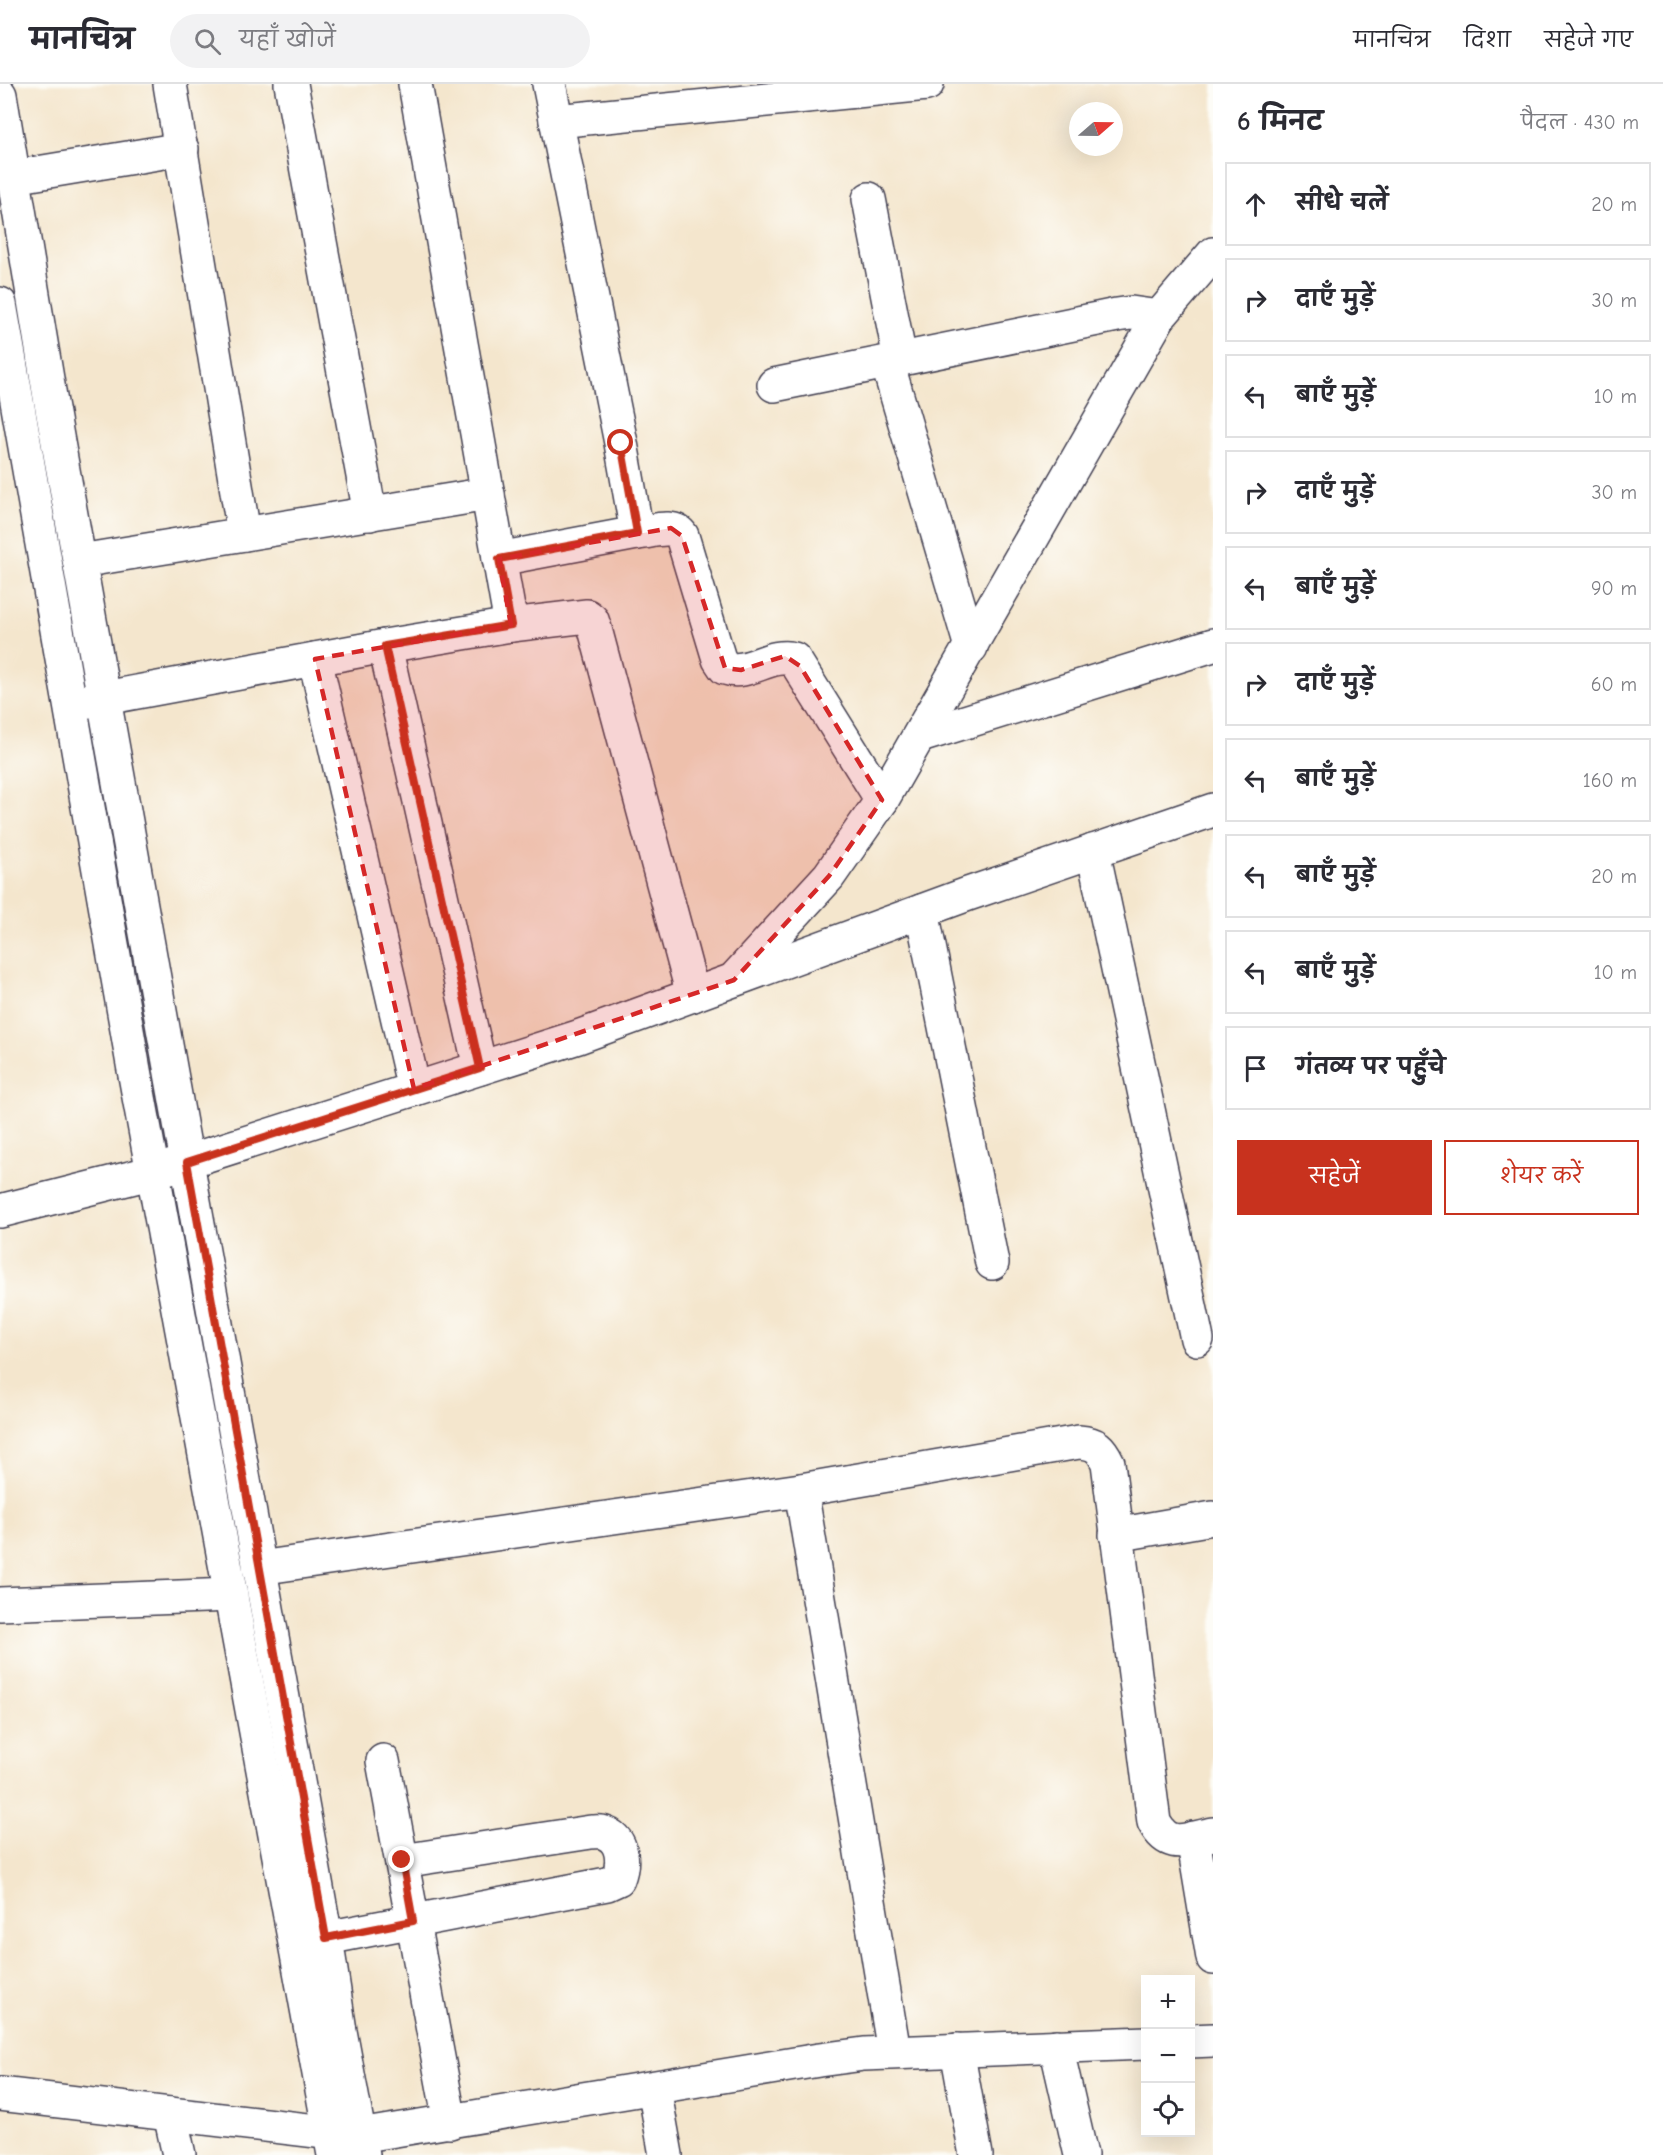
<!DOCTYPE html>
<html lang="hi">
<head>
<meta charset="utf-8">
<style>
  :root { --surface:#fff; --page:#f2f2f3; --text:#2b2b33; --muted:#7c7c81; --line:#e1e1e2; --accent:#c8321e }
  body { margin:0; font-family:"Comic Neue","Playpen Sans Deva",sans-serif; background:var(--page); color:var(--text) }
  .controls { position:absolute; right:18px; bottom:18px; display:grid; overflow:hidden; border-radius:0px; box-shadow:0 6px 24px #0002 }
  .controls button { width:54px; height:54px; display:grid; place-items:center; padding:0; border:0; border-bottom:2px solid var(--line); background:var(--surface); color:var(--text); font:30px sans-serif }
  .compass { position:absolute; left:1069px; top:18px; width:54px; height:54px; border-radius:50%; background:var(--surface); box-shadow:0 6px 24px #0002; rotate:70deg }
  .stop { position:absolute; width:18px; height:18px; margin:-14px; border:4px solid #c8321e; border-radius:50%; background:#fff }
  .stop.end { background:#c8321e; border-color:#fff; box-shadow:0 2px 6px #0008 }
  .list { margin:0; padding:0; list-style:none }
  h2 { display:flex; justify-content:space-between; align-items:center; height:78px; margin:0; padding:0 24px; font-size:26px }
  h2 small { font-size:20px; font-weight:400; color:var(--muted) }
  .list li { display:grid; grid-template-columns:39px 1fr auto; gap:18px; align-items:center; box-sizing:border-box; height:84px; margin:0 12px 12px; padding:0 12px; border:2px solid var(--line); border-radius:0px }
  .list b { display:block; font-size:22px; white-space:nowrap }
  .list em { font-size:20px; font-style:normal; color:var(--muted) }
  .actions { display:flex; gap:12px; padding:18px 24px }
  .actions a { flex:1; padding:14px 0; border:2px solid var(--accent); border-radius:0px; text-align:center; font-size:21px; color:var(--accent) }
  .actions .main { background:var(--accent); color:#fff }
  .icon { flex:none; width:33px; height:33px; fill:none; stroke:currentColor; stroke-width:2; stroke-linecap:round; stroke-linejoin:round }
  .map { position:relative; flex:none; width:1213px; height:2071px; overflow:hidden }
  header { display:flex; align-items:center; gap:36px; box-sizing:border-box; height:84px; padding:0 30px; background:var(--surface); border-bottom:2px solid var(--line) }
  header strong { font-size:28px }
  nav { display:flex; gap:33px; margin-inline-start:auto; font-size:21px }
  .search { width:420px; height:54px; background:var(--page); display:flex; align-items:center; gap:15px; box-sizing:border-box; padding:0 21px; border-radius:33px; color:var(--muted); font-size:22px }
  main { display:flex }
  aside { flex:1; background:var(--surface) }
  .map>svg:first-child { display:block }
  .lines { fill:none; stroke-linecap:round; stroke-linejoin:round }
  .minor-casing { stroke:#423f51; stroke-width:36 }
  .minor { stroke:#fff; stroke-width:33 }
  .route { stroke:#c8321e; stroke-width:8 }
  .marked { fill:#d62828; fill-opacity:0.2; stroke:#d62828; stroke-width:4.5; stroke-dasharray:12 8; stroke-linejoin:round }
</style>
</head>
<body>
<header>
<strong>मानचित्र</strong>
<div class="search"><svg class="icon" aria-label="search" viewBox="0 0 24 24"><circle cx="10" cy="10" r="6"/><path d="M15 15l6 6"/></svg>यहाँ खोजें</div>
<nav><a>मानचित्र</a><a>दिशा</a><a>सहेजे गए</a></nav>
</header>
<main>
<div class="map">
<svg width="1213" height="2071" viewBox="0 0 1213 2071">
  <rect width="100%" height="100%" fill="#fdfcf7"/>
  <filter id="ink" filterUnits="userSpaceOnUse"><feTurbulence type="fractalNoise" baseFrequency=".0167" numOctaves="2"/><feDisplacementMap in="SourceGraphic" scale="12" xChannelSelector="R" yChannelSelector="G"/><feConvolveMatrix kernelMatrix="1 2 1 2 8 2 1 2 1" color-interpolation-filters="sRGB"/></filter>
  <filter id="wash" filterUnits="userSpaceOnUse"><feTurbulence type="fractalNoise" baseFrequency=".008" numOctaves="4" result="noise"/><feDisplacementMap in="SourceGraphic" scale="24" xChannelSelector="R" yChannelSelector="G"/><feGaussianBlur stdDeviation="1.35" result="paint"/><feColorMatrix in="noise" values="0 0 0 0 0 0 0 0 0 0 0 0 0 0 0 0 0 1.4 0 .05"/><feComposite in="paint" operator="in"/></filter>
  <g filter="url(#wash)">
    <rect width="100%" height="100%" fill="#f4e6cd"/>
  </g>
  <g filter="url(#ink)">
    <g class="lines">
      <g class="minor-casing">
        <g id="minor">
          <path d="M170 0 244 450"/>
          <path d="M291 0 370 430"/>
          <path d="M415 0 511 541"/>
          <path d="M0 11 51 319 326 1854 340 1947 363 2071"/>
          <path d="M556 37 927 0"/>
          <path d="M13 93 182 65"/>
          <path d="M869 115 900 275"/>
          <path d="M0 220 134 986 334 2071"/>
          <path d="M887 278 971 563"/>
          <path d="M774 301 1117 231 1131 229 1159 233"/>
          <path d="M637 449C651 448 674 439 682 452L719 575 725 584C749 592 770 568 794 575L882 716"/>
          <path d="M499 475 637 449 621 359 549 0"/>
          <path d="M80 477 488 410"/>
          <path d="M385 562 480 984"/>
          <path d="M315 575 414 1005"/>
          <path d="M83 618 385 562 511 541 587 532 592 536 595 545 693 911"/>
          <path d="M920 652 1213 561"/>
          <path d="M1093 767 1197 1255"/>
          <path d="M922 827 992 1179"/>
          <path d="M737 892 829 792 882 716 1159 233 1213 170"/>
          <path d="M0 1127 154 1088 578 953 968 810 1213 726"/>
          <path d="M801 1406 894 1968"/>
          <path d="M1116 1451 1213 1434"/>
          <path d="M259 1484 801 1406 1079 1358C1096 1359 1101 1364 1108 1379L1154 1738C1169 1767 1186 1755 1213 1750"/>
          <path d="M0 1520 231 1511"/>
          <path d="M383 1677 450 2038"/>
          <path d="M1193 1754 1213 1874"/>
          <path d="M326 1854 607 1800 618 1795C624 1780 624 1756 605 1749 601 1747 595 1748 591 1748L402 1777"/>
          <path d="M1190 1957 1213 1956"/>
          <path d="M1056 1962 1081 2071"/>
          <path d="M957 1966 976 2071"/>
          <path d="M654 2004 666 2071"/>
          <path d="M0 2010 359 2052 819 1976 864 1970 1146 1959"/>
          <path d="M170 2030 179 2071"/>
        </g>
      </g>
      <use href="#minor" class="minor"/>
    </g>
  </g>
  <g class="lines" filter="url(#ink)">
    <path class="route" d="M402 1776 413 1837 326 1854 187 1078 480 984 385 562 511 541 499 475 637 449 621 359"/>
  </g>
  <path class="marked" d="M671 444 682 452 725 584 741 586 785 572 800 582 882 716 829 792 734 896 414 1005 315 575 511 541 499 475Z"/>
</svg>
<div class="controls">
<button>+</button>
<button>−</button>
<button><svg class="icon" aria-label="locate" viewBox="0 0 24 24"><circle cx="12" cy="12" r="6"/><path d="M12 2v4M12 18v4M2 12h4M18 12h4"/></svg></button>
</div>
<svg class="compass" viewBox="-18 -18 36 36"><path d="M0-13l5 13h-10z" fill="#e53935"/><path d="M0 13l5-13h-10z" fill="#7c7c81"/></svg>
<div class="stop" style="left:621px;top:359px"></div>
<div class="stop end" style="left:402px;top:1776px"></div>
</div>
<aside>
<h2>6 मिनट<small>पैदल · 430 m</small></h2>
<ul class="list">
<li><svg class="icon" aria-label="ahead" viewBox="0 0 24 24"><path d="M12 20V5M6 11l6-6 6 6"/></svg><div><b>सीधे चलें</b></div><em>20 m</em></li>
<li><svg class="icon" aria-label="right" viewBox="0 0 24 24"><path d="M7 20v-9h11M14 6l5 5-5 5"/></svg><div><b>दाएँ मुड़ें</b></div><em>30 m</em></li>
<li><svg class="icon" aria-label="left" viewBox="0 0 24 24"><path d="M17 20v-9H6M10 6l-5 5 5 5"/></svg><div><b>बाएँ मुड़ें</b></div><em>10 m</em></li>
<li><svg class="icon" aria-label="right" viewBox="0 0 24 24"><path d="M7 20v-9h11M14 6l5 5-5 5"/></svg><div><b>दाएँ मुड़ें</b></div><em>30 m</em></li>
<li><svg class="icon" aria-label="left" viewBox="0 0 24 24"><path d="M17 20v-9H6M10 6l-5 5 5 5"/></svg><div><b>बाएँ मुड़ें</b></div><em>90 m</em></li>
<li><svg class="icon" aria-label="right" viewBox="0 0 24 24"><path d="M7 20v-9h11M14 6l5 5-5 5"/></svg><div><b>दाएँ मुड़ें</b></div><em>60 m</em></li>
<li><svg class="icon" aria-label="left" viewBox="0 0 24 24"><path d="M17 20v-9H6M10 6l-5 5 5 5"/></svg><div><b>बाएँ मुड़ें</b></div><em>160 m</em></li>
<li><svg class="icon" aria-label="left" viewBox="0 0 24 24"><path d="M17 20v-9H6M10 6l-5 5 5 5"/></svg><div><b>बाएँ मुड़ें</b></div><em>20 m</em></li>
<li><svg class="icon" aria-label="left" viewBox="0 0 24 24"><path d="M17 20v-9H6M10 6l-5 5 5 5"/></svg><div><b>बाएँ मुड़ें</b></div><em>10 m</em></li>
<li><svg class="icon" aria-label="arrive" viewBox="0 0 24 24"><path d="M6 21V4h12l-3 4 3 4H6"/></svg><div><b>गंतव्य पर पहुँचे</b></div></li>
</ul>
<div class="actions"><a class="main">सहेजें</a><a>शेयर करें</a></div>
</aside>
</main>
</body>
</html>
